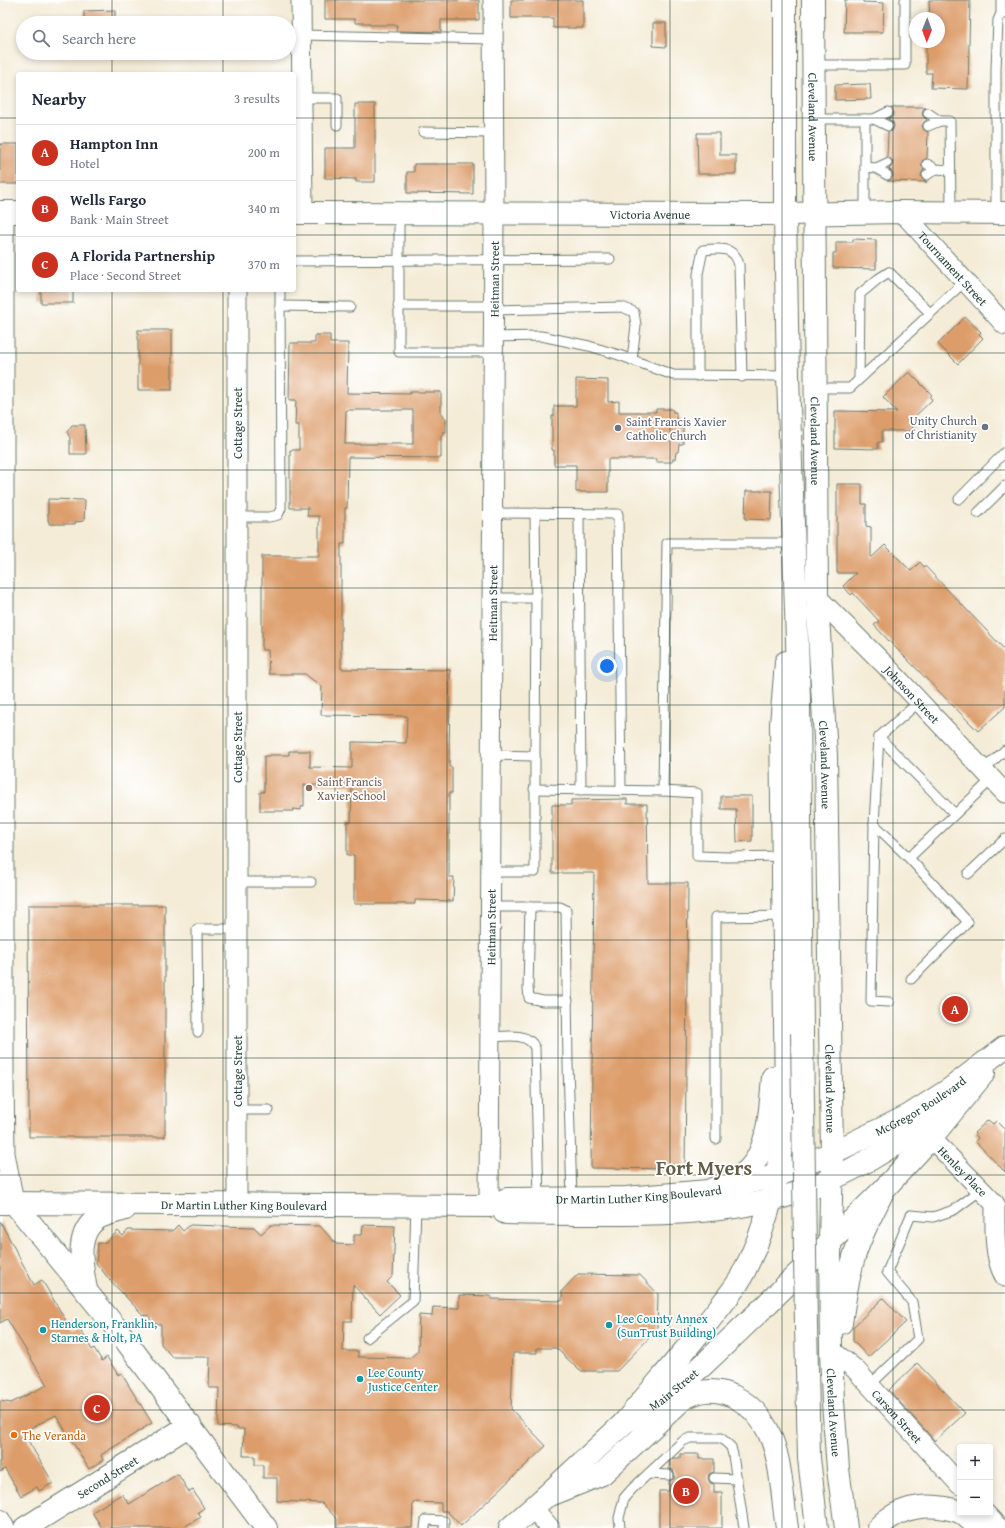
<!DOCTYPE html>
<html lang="en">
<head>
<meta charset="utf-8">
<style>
  :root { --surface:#fff; --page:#f6f6f7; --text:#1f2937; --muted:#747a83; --line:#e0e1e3; --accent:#c8321e }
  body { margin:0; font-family:"Gentium Book Plus",serif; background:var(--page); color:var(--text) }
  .controls { position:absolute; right:12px; bottom:12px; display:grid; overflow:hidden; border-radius:4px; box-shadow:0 2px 6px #0003 }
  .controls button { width:36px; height:36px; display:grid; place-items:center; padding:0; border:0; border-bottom:1px solid var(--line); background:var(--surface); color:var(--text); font:20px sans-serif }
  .compass { position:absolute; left:909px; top:12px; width:36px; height:36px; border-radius:50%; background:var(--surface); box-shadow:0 2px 6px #0003; rotate:181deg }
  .you { position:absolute; left:607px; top:666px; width:14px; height:14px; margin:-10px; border:3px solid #fff; border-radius:50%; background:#1a73e8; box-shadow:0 0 0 6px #1a73e833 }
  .badge { display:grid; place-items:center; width:26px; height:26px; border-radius:50%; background:var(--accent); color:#fff; font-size:13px; font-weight:700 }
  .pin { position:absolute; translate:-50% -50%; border:2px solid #fff; box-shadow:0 1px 4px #0006 }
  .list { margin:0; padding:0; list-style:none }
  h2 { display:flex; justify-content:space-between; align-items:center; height:52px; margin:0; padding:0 16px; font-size:17px }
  h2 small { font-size:13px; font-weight:400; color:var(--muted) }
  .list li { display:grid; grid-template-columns:26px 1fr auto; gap:12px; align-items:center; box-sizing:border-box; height:56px; padding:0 16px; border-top:1px solid var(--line) }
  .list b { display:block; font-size:15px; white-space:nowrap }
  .list p { margin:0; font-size:13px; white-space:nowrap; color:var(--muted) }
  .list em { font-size:13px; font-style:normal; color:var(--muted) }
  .icon { flex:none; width:22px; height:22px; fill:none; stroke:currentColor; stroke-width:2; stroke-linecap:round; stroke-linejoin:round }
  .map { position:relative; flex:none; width:1005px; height:1528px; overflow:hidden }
  .search { position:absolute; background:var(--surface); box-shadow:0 2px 6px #0003; left:16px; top:16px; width:280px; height:44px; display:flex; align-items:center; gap:10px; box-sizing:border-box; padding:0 14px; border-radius:22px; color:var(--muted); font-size:15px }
  .panel { position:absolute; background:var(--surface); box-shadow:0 2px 6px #0003; left:16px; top:72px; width:280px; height:220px; border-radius:4px }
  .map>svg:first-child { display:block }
  .building { fill:#dd9d6b; fill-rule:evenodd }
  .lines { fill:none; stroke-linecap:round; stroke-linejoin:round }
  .lane-casing { stroke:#6a7a6d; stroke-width:11 }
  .street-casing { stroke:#6a7a6d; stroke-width:21 }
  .secondary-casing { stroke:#6a7a6d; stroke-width:24 }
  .primary-casing { stroke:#6a7a6d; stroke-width:24 }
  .lane { stroke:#fff; stroke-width:9 }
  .street { stroke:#fff; stroke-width:19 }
  .secondary { stroke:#fff; stroke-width:22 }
  .primary { stroke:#fff; stroke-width:22 }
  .primary-bridge-casing { stroke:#6a7a6d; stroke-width:24; stroke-linecap:butt }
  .primary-bridge { stroke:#fff; stroke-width:22 }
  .grid { fill:none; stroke:#1f3d34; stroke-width:1; stroke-opacity:0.55 }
  .worship-dot { fill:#6b7280; stroke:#fff; stroke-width:1.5 }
  .education-dot { fill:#8d6e63; stroke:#fff; stroke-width:1.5 }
  .culture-dot { fill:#0f9aa8; stroke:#fff; stroke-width:1.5 }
  .food-dot { fill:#e8710a; stroke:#fff; stroke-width:1.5 }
  .labels { text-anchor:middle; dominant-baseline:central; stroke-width:3.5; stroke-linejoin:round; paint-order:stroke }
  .street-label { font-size:12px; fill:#1f3d34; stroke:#fff }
  .worship-label { font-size:12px; fill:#5b616d; stroke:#fff; text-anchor:end }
  .education-label { font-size:12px; fill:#785e54; stroke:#fff; text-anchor:start }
  .culture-label { font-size:12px; fill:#0d838f; stroke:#fff; text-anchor:start }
  .food-label { font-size:12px; fill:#c56008; stroke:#fff; text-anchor:start }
  .town-label { font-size:20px; font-weight:bold; fill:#625f47; stroke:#fff }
</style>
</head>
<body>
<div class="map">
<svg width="1005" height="1528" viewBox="0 0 1005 1528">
  <rect width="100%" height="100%" fill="#fff"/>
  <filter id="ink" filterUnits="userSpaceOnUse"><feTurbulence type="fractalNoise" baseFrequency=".025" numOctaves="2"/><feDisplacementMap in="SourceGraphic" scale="8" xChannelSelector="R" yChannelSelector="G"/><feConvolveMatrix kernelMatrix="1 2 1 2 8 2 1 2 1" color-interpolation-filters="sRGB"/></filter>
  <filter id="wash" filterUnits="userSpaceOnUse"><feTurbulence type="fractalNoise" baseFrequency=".012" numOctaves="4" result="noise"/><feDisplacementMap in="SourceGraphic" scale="16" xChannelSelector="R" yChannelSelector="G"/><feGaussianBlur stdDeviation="0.9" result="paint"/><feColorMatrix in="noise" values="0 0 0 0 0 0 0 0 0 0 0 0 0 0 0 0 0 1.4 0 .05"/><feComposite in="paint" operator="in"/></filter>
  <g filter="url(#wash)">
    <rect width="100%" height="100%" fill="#f4ecd7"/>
    <g id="blocks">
      <g class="building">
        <path d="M325 0H479V20H441V32L396 31 397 25H370V23H355V19H325Z"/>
        <path d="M511 0H583V28H553V18H511Z"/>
        <path d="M845 0H863V2L884 3 883 32H844Z"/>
        <path d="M929 0H970L968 89 931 88 932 73H926V44H928V42H939V18H930Z"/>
        <path d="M115 10V23H84V11Z"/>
        <path d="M653 23H666V47L653 46Z"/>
        <path d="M870 84 871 99 835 100V85Z"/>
        <path d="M355 104H375V182H356V179L325 178V148H355Z"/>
        <path d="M891 107H926L923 109 922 113 923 116 927 120 924 122 922 126 924 130 928 132 927 158 922 161V167L924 169 921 175 922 179 927 182 887 181 890 180 893 176 892 172 889 169 892 166 893 161 887 157 888 132 892 131 894 126 893 122 888 119 893 116 894 113Z"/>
        <path d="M697 133H720V155H736V174H698Z"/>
        <rect x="0" y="144" width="18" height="40"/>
        <path d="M414 164H473V194L407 193V172H414Z"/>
        <path d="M853 239 876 240V269L833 268V253H836V242H853Z"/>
        <rect x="41" y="290" width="32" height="13"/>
        <path d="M965 317 981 332 979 334 983 338 958 364 938 344Z"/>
        <rect x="138" y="330" width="34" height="60"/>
        <path d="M315 335H330V343H348L347 393 410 394V392H441V414H443V418H446V432H443V436H441V458L348 457 347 508H345V544H341V669L450 670 449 767H452V793H449V877H454L453 901 415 900V904H354V855H347V822H351L352 785H304V806L301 807V810L293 809V811H260V792H264V756H269V755H289V751H310V767L352 768V742L406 743 407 716 321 715 322 687 305 674H269L268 650H262V556H319V516H307L308 508H290V450H299V425H295L296 400H289L290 343H315ZM346 410H413V444H345Z"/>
        <path d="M909 372 932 395 930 397 932 400 908 423 916 431H882V442H878V449L835 448V411L897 412 883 397Z"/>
        <path d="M576 379 608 380V402L619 401V412H656V409H672L673 412H676V419H679L678 427H683V444H679L678 452H676L675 459H673L672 462H656V459H608V492H576V465H554V450H552V416H554V406H576Z"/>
        <path d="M72 425H85L86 454H70V438L67 432Z"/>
        <path d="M837 484H862V504H866V526L871 527V558L885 545 911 571 920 562 924 567 925 566 1005 650V707L978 731 889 641 874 625 879 621 853 593 851 595 843 586 856 573H837Z"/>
        <path d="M746 491H772L771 520 745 519Z"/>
        <path d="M48 499 85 500 84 521 75 522V524H49V521H48Z"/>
        <path d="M721 796H752V841L737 842 736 809H721Z"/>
        <path d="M627 799V804H647L648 883H688L685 1169 591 1168 594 873H552V805H571V800Z"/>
        <path d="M28 905H165V1137H29Z"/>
        <path d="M988 1120 993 1124 996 1121 1005 1130V1172L975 1141 978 1138 974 1133Z"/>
        <path d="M0 1221 34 1285 42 1280 72 1331 79 1327 92 1350 94 1348 102 1361 107 1357 118 1375 121 1373 152 1423 101 1455 103 1460 89 1469 56 1415 23 1432 53 1483 39 1491 37 1487 21 1496 5 1469 0 1472V1401L11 1403 47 1385 7 1319 0 1323Z"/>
        <path d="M178 1225 183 1231 190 1225 254 1227 261 1234 271 1225 320 1226 336 1244 354 1245V1235H362L363 1225 395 1226 393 1276 387 1282 400 1295 380 1314 353 1285 352 1321H344L343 1351H358V1357L410 1358 418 1351 419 1315 432 1316 433 1307 459 1308V1295L491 1296V1299L562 1301V1291L578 1274 640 1275 658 1294 657 1330 617 1371H580L556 1348H537V1353H513L511 1409 546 1446 461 1526 447 1511H441V1503L413 1502 412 1528H337V1519L322 1503 277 1501V1478H263V1465H255V1456H243L244 1429H237V1427L218 1426 219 1388H209L210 1357H172L161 1344V1324H150V1316L143 1315 109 1279 96 1263 98 1243H105L118 1231 123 1236 128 1230 172 1231Z"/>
        <path d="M883 1298 906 1322 868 1357 853 1341V1327Z"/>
        <path d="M917 1363 965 1413 935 1441 889 1390Z"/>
        <path d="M680 1454H699V1459H714V1472L709 1474 708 1478 710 1483 714 1484V1492H722V1528H659V1491H669V1481L674 1479 675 1475 673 1470 669 1469V1462L673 1458H680Z"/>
        <path d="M178 1474 189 1492 193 1490 204 1508 198 1512 201 1517 182 1528H102L92 1512 122 1494 129 1504Z"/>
      </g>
    </g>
  </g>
  <g filter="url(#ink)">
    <use href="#blocks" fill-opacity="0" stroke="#6a7a6d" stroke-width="1"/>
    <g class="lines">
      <g class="lane-casing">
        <g id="lane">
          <path d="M1001 14V0"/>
          <path d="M301 35 493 39"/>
          <path d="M813 65H905V0"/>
          <path d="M302 98H337V125"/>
          <path d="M928 113 940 121"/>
          <path d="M814 119H865"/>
          <path d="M888 126 874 119 888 112"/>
          <path d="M928 126 940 121H950L951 212"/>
          <path d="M423 132 494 133"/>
          <path d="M927 164 936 169 950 170"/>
          <path d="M865 167 876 168 887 163"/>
          <path d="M876 168 887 175"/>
          <path d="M927 175 936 169"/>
          <path d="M399 213V352H493"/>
          <path d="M865 213V119H874"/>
          <path d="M996 213V69L998 20 1001 14H1005"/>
          <path d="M294 261 610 259"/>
          <path d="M280 306 350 307"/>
          <path d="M398 306H493"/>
          <path d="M493 310 622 307 634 312 636 325 632 360"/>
          <path d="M493 337 541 336 589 346 619 355 673 375 788 376"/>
          <path d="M698 376V274L703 250C719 248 735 246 739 265L742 377"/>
          <path d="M859 379 860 294 878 279 889 272 930 313"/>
          <path d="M816 388H850L964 282"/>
          <path d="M959 499 1005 452"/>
          <path d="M492 513 618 514 621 790"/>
          <path d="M535 513 536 598"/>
          <path d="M978 513 1005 486"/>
          <path d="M579 514 581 790"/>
          <path d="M237 517H269L278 515 281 508 280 290"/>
          <path d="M492 598H536L535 756"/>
          <path d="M879 737 955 814"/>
          <path d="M983 770 1005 750"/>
          <path d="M534 789 663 791 697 793V856L728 857 782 856"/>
          <path d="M663 791 667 543H794"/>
          <path d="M874 824 909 858"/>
          <path d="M491 872H535V756L491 755"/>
          <path d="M968 874 1005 839"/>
          <path d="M237 882H311"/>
          <path d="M490 907H560L566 910 568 1064 572 1199"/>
          <path d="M530 907 528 988 529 998 543 1001H568"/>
          <path d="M911 979 968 922 909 858 992 779"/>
          <path d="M889 1002 871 1001 874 824 879 737 919 702"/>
          <path d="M198 1032 197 929H237"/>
          <path d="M489 1037C504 1037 528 1031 535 1048L539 1198"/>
          <path d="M237 1110H269"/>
          <path d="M716 1139V917L783 916"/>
          <path d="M367 1338 413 1301 416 1206"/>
          <path d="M870 1385 918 1339 912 1302 887 1272 911 1215 933 1217 954 1210 981 1190"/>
          <path d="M648 1474 669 1475"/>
          <path d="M714 1478 737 1479"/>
          <path d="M425 1528 426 1520 444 1521V1528"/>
          <path d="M620 1528 619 1518 624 1498 632 1489 683 1441 690 1438H721L731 1447 733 1455 744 1528"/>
        </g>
      </g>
      <g class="street-casing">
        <g id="street">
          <path d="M301 0 303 212"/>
          <path d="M4 212V1081L5 1153 14 1203"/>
          <path id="s1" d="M902 212 1005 325"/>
          <path d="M237 290V1205"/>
          <path id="s2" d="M817 597 886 666 1005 793"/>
          <path id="s3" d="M931 1138 995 1204C995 1226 993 1258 1005 1277"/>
          <path id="s4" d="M489 1206 494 214 493 0"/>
          <path id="s5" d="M831 1350 855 1369 960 1485"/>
          <path d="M533 1508 550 1528"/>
          <path d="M985 1513 999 1528"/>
          <path d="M0 1519 5 1528"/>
        </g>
      </g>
      <g class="secondary-casing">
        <g id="secondary">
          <path d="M0 212H18"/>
          <path id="s6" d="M294 213 785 214 902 212 1005 213"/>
          <path d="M0 1184 14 1203 117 1329 266 1528"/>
          <path id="s7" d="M0 1203 489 1206 507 1199 626 1198 708 1191 736 1186 778 1175 832 1153 908 1116 950 1089 1005 1047"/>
          <path d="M504 1212 506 1213C542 1214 577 1214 613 1214 673 1214 735 1212 793 1194 847 1177 896 1145 942 1113"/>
          <path d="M86 1290C82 1267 74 1233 98 1218 106 1214 116 1212 125 1209"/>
          <path id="s8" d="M25 1528 190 1425"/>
          <path id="s9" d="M510 1528 545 1497 624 1423 659 1401 702 1366 764 1307 884 1189 931 1138 984 1073"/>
        </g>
      </g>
      <g class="primary-casing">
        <g id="primary">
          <path d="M785 0V214L788 376 799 699 802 1033"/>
          <path id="s10" d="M813 0 817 597 826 756 832 1153 830 1243 831 1350 833 1402 838 1469 846 1528"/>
          <path d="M708 1191C719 1186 732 1182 742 1175 770 1156 770 1107 773 1077"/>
          <path d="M841 1323C844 1301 848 1278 854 1257 861 1233 874 1211 884 1189"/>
          <path d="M806 1326 809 1458 817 1528"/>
          <path d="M624 1423C652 1389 681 1356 708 1322 718 1309 730 1295 739 1281 771 1223 782 1162 786 1097L781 725 786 662"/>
          <path d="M545 1497 602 1474 683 1399C700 1389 715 1388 733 1396 784 1421 779 1480 787 1528"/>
          <path d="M962 1513 980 1528"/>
          <path d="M878 1528C899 1505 932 1502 960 1512"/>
        </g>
      </g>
      <use href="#lane" class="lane"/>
      <use href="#street" class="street"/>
      <use href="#secondary" class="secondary"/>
      <use href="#primary" class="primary"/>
      <g class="primary-bridge-casing">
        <path id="primary-bridge" d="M802 1033 806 1326"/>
      </g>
      <use href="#primary-bridge" class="primary-bridge"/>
    </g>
  </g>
  <path class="grid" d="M112 0V23M223 0V23M335 0V1528M447 0V1528M558 0V1528M670 0V1528M782 0V1528M893 0V1528M112 53V74M223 53V74M0 118H18M294 118H1005M0 235H18M294 235H1005M112 290V1528M223 290V1528M0 353H1005M0 470H1005M0 588H1005M0 705H1005M0 823H1005M0 940H1005M0 1058H1005M0 1175H1005M0 1293H1005M0 1410H1005"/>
  <g class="worship-dot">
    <circle cx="985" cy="427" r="4"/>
    <circle cx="618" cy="428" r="4"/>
  </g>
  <circle class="education-dot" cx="309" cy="788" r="4"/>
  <g class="culture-dot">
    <circle cx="609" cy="1325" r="4"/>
    <circle cx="43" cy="1330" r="4"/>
    <circle cx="360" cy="1379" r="4"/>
  </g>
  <circle class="food-dot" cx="14" cy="1435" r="4"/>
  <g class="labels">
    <g class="street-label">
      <text stroke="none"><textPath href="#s10" startOffset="117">Cleveland Avenue</textPath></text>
      <text stroke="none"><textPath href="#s6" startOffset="356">Victoria Avenue</textPath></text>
      <text stroke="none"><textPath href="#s1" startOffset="76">Tournament Street</textPath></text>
      <text stroke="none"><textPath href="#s4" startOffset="927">Heitman Street</textPath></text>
      <text transform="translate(237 423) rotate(-90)">Cottage Street</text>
      <text stroke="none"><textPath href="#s10" startOffset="441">Cleveland Avenue</textPath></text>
      <text stroke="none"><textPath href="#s4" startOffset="603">Heitman Street</textPath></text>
      <text stroke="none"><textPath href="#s2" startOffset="136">Johnson Street</textPath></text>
      <text transform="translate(237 747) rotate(-90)">Cottage Street</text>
      <text stroke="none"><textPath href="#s10" startOffset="765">Cleveland Avenue</textPath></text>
      <text stroke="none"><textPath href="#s4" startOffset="279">Heitman Street</textPath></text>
      <text transform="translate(237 1071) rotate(-90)">Cottage Street</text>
      <text stroke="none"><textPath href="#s10" startOffset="1089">Cleveland Avenue</textPath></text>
      <text stroke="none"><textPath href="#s7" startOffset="940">McGregor Boulevard</textPath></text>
      <text stroke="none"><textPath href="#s3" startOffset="46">Henley Place</textPath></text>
      <text stroke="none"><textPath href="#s7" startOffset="640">Dr Martin Luther King Boulevard</textPath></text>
      <text stroke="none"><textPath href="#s7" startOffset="244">Dr Martin Luther King Boulevard</textPath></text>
      <text stroke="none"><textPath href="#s9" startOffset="215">Main Street</textPath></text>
      <text stroke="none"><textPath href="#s10" startOffset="1413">Cleveland Avenue</textPath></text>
      <text stroke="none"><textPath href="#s5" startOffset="94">Carson Street</textPath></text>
      <text stroke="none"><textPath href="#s8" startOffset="97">Second Street</textPath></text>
    </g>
    <g class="worship-label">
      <text x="977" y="420">Unity Church<tspan x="977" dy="14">of Christianity</tspan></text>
      <text x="626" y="421" text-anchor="start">Saint Francis Xavier<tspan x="626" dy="14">Catholic Church</tspan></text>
    </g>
    <g class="education-label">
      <text x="317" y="781">Saint Francis<tspan x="317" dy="14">Xavier School</tspan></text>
    </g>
    <g class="culture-label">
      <text x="617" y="1318">Lee County Annex<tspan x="617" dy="14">(SunTrust Building)</tspan></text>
      <text x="51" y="1323">Henderson, Franklin,<tspan x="51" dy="14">Starnes &amp; Holt, PA</tspan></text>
      <text x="368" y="1372">Lee County<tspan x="368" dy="14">Justice Center</tspan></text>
    </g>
    <g class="food-label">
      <text x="22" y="1435">The Veranda</text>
    </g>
    <g class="town-label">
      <text x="704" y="1167">Fort Myers</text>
    </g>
  </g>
</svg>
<div class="controls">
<button>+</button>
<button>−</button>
</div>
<svg class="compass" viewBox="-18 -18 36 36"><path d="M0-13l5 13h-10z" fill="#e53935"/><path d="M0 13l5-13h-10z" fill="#747a83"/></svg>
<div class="you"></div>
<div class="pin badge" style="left:955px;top:1009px">A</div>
<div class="pin badge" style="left:686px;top:1491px">B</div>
<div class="pin badge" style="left:97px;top:1408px">C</div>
<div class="search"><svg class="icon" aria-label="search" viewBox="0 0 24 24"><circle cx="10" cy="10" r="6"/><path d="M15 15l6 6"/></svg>Search here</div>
<section class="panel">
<h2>Nearby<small>3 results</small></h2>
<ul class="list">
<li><span class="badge">A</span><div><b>Hampton Inn</b><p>Hotel</p></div><em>200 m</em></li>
<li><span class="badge">B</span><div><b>Wells Fargo</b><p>Bank · Main Street</p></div><em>340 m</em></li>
<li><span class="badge">C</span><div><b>A Florida Partnership</b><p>Place · Second Street</p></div><em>370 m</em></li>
</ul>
</section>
</div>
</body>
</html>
